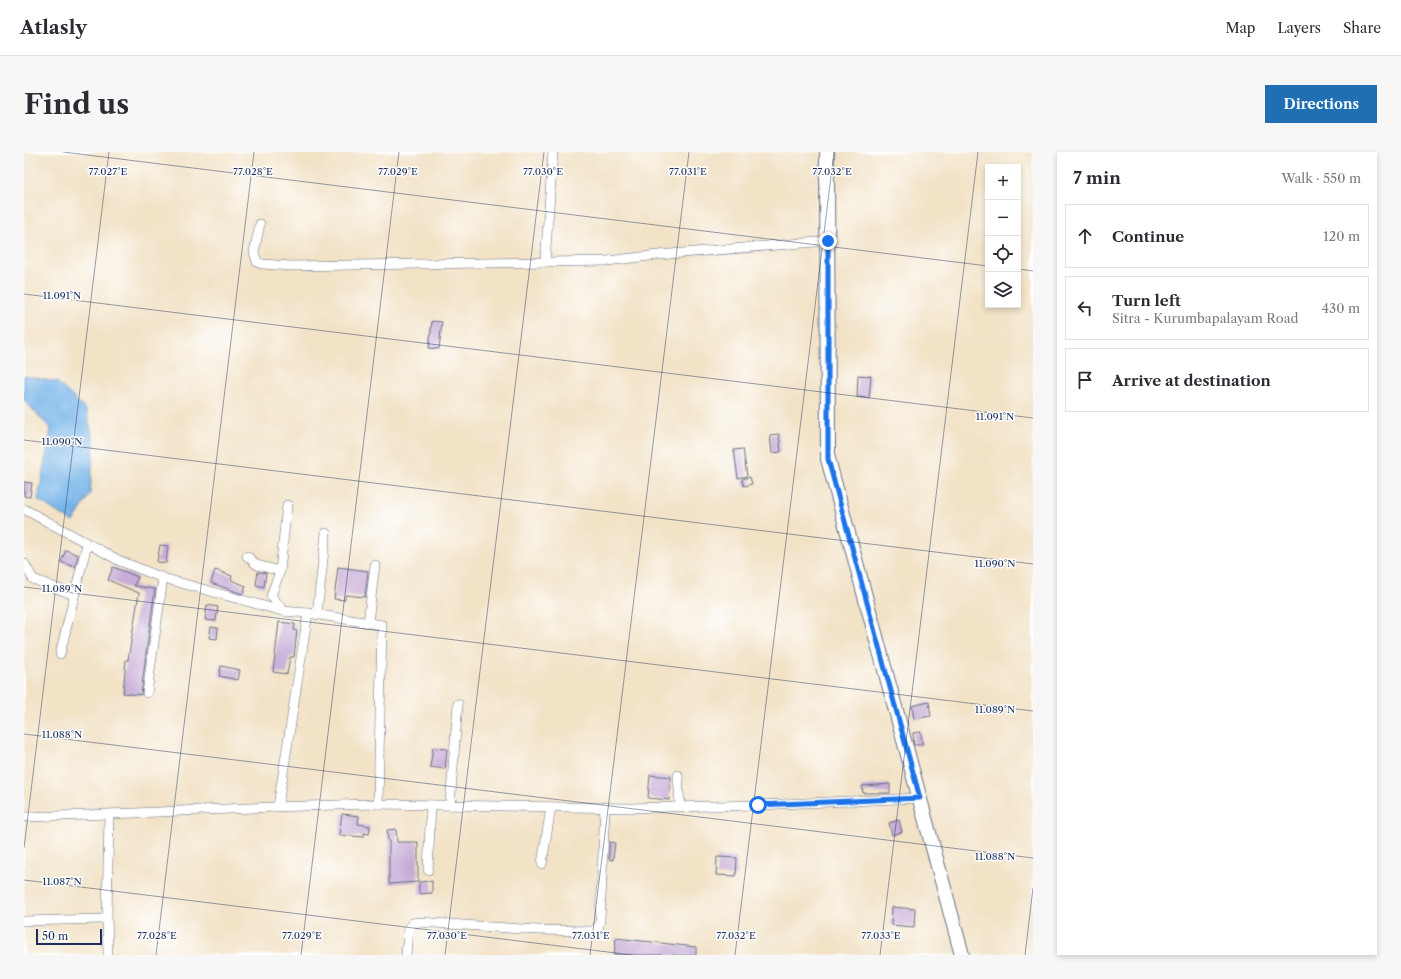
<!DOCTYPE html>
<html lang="en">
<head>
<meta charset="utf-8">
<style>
  :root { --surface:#fff; --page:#f7f7f7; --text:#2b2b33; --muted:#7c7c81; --line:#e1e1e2; --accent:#1f6fb2 }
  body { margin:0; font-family:"Libre Caslon Text",serif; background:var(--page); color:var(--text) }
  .controls { position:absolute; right:12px; top:12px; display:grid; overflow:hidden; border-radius:0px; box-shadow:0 2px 6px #0003 }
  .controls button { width:36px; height:36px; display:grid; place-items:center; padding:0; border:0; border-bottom:1px solid var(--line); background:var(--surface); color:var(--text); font:20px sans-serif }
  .scale { position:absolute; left:12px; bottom:10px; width:66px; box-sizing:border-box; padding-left:4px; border:2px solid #1b2f5e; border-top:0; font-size:11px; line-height:14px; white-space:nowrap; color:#1b2f5e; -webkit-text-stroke:3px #fff; paint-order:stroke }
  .stop { position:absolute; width:12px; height:12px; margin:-9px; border:3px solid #1a73e8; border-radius:50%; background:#fff }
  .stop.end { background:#1a73e8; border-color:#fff; box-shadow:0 1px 4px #0008 }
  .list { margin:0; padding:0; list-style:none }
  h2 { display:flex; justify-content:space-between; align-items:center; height:52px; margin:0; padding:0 16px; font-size:17px }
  h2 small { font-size:13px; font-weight:400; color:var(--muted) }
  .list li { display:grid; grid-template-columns:26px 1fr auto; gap:12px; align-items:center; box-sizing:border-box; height:64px; margin:0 8px 8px; padding:0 8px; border:1px solid var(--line); border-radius:0px }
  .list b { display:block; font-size:15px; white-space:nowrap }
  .list p { margin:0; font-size:13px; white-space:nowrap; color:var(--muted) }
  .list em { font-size:13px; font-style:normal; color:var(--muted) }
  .icon { flex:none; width:22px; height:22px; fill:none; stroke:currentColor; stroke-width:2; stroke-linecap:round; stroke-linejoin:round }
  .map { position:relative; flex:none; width:1009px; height:803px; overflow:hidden; border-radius:0px }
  header { display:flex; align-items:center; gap:24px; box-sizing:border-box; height:56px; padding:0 20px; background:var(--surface); border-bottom:1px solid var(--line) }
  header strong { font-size:19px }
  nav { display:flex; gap:22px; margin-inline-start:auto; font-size:14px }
  .intro { display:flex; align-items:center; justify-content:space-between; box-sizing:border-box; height:96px; padding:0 24px }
  h1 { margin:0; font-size:28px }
  .button { padding:10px 18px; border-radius:0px; background:var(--accent); color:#fff; font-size:14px; font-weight:700 }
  main { display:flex; gap:24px; padding:0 24px }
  aside { flex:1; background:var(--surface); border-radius:0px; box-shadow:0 2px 6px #0003 }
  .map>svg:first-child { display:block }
  .water { fill:#74b4e8; stroke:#4872a3 }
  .building { fill:#c6acd6 }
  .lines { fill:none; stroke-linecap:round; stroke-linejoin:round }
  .minor-casing { stroke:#666e82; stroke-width:10 }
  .primary-casing { stroke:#666e82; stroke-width:16 }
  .minor { stroke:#fff; stroke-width:9 }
  .primary { stroke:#fff; stroke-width:14 }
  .route { stroke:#1a73e8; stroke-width:5 }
  .ticks { fill:none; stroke:#1b2f5e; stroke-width:1; stroke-opacity:0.45 }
  .ticks-label { font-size:10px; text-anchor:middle; fill:#1b2f5e; stroke:#fff; stroke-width:3; stroke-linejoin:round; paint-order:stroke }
</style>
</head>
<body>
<header>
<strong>Atlasly</strong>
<nav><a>Map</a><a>Layers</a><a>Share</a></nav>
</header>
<div class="intro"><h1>Find us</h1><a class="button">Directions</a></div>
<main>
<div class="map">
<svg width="1009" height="803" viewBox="0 0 1009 803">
  <rect width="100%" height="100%" fill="#fff"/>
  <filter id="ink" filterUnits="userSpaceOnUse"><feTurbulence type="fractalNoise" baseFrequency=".025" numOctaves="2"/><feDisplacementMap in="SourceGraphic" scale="8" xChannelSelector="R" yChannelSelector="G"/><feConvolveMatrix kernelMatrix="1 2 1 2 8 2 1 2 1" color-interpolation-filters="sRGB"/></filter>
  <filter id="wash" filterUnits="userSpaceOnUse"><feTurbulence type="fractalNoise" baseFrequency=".012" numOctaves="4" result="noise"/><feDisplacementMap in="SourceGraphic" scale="16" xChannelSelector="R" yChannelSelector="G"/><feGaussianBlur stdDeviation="0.9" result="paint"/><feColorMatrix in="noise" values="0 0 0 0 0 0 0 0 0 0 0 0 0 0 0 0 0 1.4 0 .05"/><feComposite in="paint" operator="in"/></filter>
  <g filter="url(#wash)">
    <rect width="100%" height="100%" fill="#f2e2c6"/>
    <path class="water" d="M0 224 33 230 62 258 70 291 66 342 49 370 14 348 27 277 0 248Z"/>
    <g id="blocks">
      <g class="building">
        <path d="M408 169 418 170 415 197 405 196Z"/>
        <path d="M834 223 847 224 845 246 833 245Z"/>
        <path d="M755 282 757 300 748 301 746 283Z"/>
        <path d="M719 297 723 324 714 326 710 298Z"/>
        <path d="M726 325 728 332 720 334 718 327Z"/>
        <path d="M0 330 8 331 6 345 0 344Z"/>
        <path d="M136 393 144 394 142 411 133 410Z"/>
        <path d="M42 398 54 403 51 415 37 410Z"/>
        <path d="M89 415 114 425 110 434 131 437 121 509 117 543 99 541 102 508H104L115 441 84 428Z"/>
        <path d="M314 415 344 419 341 445 321 443V448L310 447Z"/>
        <path d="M191 418 208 424 207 428 222 434 219 442 187 431Z"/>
        <path d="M234 420 242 421 240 435 232 433Z"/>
        <path d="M183 453 194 455 192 469 181 468Z"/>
        <path d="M255 470 271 472 270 478 273 479 270 505H266L263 522 249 520Z"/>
        <path d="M187 475 194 476 193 487 185 486Z"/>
        <path d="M197 514 216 518 214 528 195 524Z"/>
        <path d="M905 550 907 564 890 567 888 554Z"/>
        <path d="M897 580 898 593H890L889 581Z"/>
        <path d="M409 596 423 597 421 617 406 615Z"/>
        <path d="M626 623 647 625 645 648 624 646Z"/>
        <path d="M866 632V641H839L838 634Z"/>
        <path d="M318 662 335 664 334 672 346 674 345 682 340 681V685L315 683Z"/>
        <path d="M875 668 878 680 868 683 865 671Z"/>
        <path d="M372 677 373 690H394V730L365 732V689H364L363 678Z"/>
        <path d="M585 690 591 691 589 708 585 707Z"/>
        <path d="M693 705 713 706 712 724 692 723Z"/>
        <path d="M408 729V741L395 742V730Z"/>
        <path d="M868 755 891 757 890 775 867 773Z"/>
        <path d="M592 786 672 795V803H590Z"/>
      </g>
    </g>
  </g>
  <g filter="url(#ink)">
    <use href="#blocks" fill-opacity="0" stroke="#666e82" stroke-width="1"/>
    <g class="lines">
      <g class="minor-casing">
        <g id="minor">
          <path d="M236 72 230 100 233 110 238 112 267 114 583 109 634 103 804 89"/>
          <path d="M521 110 529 0"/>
          <path d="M0 357 96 409 139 426 258 459 284 461 358 473 354 652 605 656 734 653 896 646"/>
          <path d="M223 404 233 413 256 419"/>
          <path d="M0 411 9 427 50 443"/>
          <path d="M260 459 247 444 256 419 263 353"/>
          <path d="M293 462 302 381"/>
          <path d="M344 470 351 413"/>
          <path d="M36 502 63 392"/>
          <path d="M123 541 139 426"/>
          <path d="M654 623 656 655"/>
          <path d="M426 653 434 552"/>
          <path d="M254 654 284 461"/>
          <path d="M0 665C118 662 236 654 354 652"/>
          <path d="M518 712 527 655"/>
          <path d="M404 718 407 653"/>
          <path d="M83 764 84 803"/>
          <path d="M0 769 78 767 83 764 85 663"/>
          <path d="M382 803 384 778 388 771 395 770 514 778 569 779 575 774 576 768 581 655"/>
        </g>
      </g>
      <g class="primary-casing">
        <path id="primary" d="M803 0 804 307 938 803"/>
      </g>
      <use href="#minor" class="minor"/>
      <use href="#primary" class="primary"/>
    </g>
  </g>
  <g class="lines" filter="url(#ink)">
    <path class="route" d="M734 653 896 646 804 307V89"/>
  </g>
  <path class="ticks" d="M39 0 964 114M994 117 1009 119M0 142 1009 266M0 288 1009 412M0 435 1009 559M0 582 1009 706M0 696 85 0M0 728 608 803M132 803 230 0M277 803 375 0M421 803 520 0M566 803 665 0M711 803 810 0M856 803 954 0M1001 803 1009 736"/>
  <g class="ticks-label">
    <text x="84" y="23">77.027°E</text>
    <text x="229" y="23">77.028°E</text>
    <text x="374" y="23">77.029°E</text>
    <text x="519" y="23">77.030°E</text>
    <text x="664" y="23">77.031°E</text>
    <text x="808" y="23">77.032°E</text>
    <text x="38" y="147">11.091°N</text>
    <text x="971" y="268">11.091°N</text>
    <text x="38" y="293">11.090°N</text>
    <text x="971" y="415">11.090°N</text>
    <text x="38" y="440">11.089°N</text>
    <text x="971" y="561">11.089°N</text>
    <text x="38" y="586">11.088°N</text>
    <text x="971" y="708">11.088°N</text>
    <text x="38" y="733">11.087°N</text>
    <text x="133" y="787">77.028°E</text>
    <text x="278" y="787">77.029°E</text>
    <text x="423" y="787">77.030°E</text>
    <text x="567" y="787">77.031°E</text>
    <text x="712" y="787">77.032°E</text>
    <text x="857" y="787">77.033°E</text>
  </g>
</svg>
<div class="controls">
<button>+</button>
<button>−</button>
<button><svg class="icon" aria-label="locate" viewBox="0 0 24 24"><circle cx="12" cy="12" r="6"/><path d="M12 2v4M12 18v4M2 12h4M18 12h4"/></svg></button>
<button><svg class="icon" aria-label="layers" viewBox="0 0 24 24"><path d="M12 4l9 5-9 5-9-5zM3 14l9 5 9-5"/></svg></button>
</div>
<div class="scale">50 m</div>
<div class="stop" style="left:734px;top:653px"></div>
<div class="stop end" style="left:804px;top:89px"></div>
</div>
<aside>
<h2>7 min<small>Walk · 550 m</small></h2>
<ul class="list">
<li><svg class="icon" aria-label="ahead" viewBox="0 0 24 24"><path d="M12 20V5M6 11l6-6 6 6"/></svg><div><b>Continue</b></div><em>120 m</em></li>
<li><svg class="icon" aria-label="left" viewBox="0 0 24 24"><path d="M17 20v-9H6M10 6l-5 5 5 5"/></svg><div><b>Turn left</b><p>Sitra - Kurumbapalayam Road</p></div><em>430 m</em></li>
<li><svg class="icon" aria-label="arrive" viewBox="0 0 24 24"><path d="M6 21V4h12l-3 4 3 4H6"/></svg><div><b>Arrive at destination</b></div></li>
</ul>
</aside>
</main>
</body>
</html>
